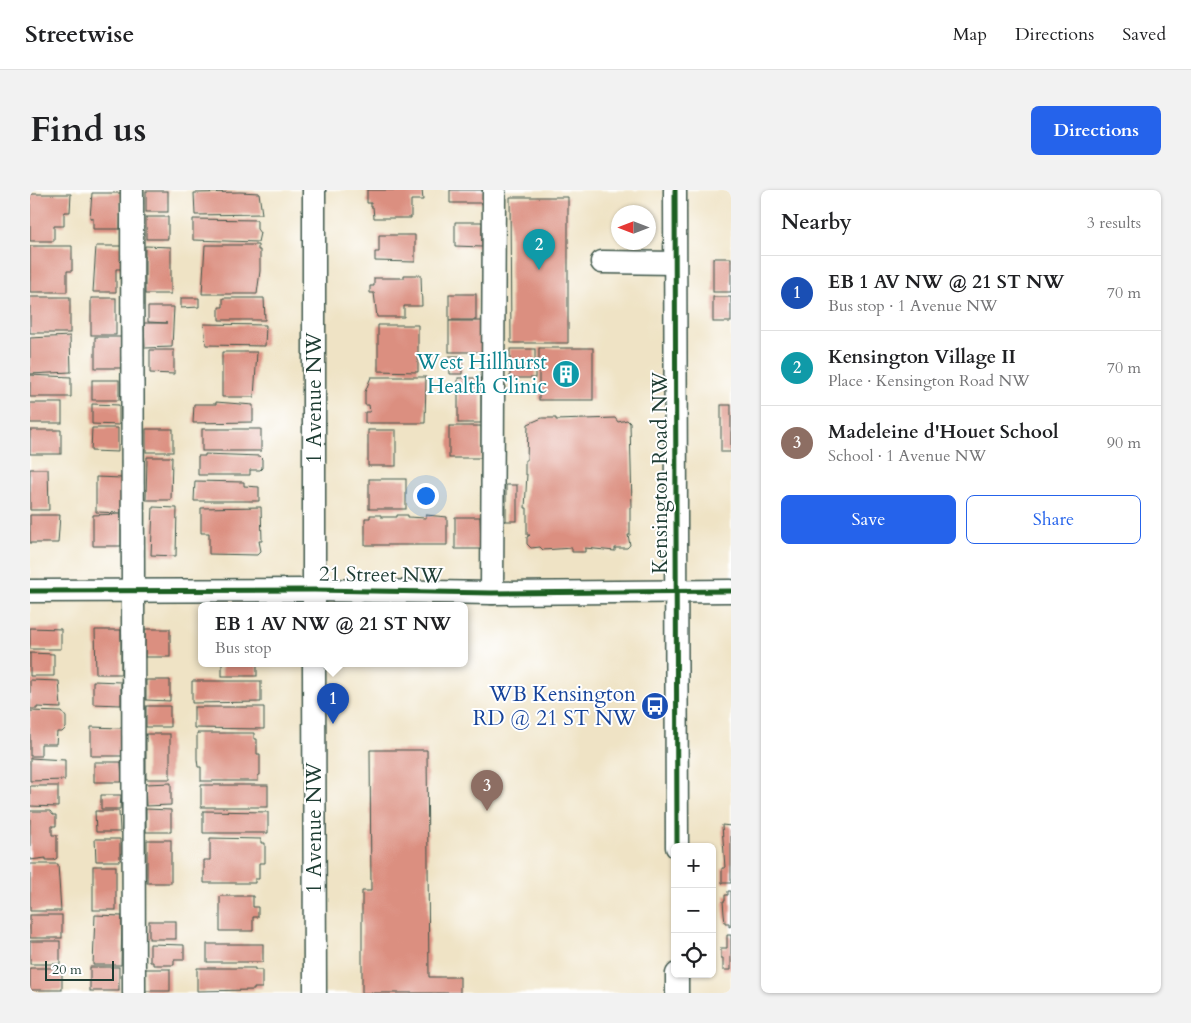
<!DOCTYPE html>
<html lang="en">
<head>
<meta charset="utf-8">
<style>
  :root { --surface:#fff; --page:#f2f2f2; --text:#202124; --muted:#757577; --line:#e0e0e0; --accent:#2563eb }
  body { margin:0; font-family:Cardo,serif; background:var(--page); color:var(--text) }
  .controls { position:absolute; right:15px; bottom:15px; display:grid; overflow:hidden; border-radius:8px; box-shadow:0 1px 4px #0004 }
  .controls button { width:45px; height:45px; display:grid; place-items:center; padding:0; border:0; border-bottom:1px solid var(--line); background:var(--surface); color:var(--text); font:25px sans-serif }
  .compass { position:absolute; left:581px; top:15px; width:45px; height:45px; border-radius:50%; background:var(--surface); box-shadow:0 1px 4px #0004; rotate:270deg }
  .scale { position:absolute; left:15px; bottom:12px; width:69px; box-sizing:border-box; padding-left:5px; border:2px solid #1f3d34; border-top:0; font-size:14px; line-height:18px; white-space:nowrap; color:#1f3d34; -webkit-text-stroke:4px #fff; paint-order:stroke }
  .you { position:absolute; left:395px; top:305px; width:18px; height:18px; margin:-12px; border:4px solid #fff; border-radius:50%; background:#1a73e8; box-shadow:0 0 0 8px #1a73e833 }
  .badge { display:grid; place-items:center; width:32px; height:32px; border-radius:50%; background:var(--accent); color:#fff; font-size:16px; font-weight:700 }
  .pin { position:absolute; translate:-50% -41px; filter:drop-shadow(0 1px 2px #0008) }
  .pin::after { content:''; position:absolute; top:26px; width:18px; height:15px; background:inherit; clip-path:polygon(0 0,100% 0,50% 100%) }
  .popup { position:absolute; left:168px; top:412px; width:270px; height:65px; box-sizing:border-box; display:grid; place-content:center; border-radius:8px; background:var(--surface); filter:drop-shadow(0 1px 4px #0005); font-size:16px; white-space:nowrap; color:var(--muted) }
  .popup b { font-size:19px; color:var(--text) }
  .popup::after { content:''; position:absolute; left:50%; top:100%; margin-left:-10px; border:10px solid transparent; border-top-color:var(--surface) }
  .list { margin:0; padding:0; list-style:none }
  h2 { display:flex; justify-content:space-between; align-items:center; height:65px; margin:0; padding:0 20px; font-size:21px }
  h2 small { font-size:16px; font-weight:400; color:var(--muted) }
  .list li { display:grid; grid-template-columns:32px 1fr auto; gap:15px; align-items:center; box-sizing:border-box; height:75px; padding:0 20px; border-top:1px solid var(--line) }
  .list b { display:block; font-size:19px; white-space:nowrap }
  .list p { margin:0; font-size:16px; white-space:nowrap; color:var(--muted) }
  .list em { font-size:16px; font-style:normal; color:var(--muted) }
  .actions { display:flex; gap:10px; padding:15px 20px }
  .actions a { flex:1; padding:11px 0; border:1px solid var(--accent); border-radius:8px; text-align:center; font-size:18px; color:var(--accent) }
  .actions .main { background:var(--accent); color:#fff }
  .icon { flex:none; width:28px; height:28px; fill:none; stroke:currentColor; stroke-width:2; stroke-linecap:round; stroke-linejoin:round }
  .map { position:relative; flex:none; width:701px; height:803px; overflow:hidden; border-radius:8px }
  header { display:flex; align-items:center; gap:30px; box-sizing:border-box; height:70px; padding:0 25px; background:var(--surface); border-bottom:1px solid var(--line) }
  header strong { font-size:24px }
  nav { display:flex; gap:28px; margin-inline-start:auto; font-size:18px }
  .intro { display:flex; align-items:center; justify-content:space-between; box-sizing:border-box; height:120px; padding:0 30px }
  h1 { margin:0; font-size:35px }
  .button { padding:12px 22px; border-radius:8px; background:var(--accent); color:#fff; font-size:18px; font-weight:700 }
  main { display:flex; gap:30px; padding:0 30px }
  aside { flex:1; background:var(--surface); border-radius:8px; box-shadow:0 1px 4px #0004 }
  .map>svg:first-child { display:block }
  .building { fill:#db8f80 }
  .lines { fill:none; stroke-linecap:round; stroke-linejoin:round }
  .minor-casing { stroke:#3e564a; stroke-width:25 }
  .minor { stroke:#fff; stroke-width:22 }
  .cycleway-casing { stroke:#fff; stroke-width:8 }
  .cycleway { stroke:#1b5e20; stroke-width:5 }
  .labels { text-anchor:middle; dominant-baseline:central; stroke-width:4; stroke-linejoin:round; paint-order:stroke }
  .culture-label { font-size:21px; fill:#0d838f; stroke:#fff; text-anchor:end }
  .street-label { font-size:21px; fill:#1f3d34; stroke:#fff }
  .transit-label { font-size:21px; fill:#164399; stroke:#fff; text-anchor:end }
</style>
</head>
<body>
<header>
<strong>Streetwise</strong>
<nav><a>Map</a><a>Directions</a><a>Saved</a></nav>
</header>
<div class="intro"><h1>Find us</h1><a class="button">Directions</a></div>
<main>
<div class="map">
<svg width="701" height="803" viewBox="0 0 701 803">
  <rect width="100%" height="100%" fill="#fff"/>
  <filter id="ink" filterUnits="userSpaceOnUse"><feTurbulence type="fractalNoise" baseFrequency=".02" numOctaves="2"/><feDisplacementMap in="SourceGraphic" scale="10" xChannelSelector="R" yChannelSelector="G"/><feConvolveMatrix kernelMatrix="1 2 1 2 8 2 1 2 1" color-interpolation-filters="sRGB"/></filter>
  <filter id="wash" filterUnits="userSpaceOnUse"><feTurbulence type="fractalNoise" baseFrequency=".0096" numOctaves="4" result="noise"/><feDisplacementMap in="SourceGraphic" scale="20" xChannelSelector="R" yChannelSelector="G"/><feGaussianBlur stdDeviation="1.12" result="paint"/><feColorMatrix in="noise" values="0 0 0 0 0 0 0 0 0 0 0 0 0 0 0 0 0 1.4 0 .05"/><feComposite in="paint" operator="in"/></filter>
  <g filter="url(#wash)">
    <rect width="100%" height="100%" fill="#efe3c5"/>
    <g id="blocks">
      <g class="building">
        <path d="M337 0H392L393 10H381V28H344L343 17H341V13H337Z"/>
        <path d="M420 0H454L455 13H420Z"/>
        <rect x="116" y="1" width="22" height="21"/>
        <path d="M210 2 229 3 232 24 165 25 164 3Z"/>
        <path d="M62 3H91L90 39H63V28H60Z"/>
        <path d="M0 4H41L40 22H34V36H24V51H0Z"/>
        <path d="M480 7H538V153H481Z"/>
        <rect x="116" y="27" width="22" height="22"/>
        <path d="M163 29 227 30V39L230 43 228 52 163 50Z"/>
        <path d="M425 32H452V57L425 56Z"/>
        <path d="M349 45H385V72L345 71V62H349Z"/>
        <path d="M175 55H228V60H230V81L227 104H172Z"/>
        <path d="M0 56H42V81H37V102H0Z"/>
        <path d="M66 56H91L92 79H86V102H63Z"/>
        <path d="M115 56 141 57V104H115Z"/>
        <rect x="683" y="68" width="18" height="34"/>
        <path d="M374 85H391L392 116H374V127H347L344 103H340V96H344V88H374Z"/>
        <rect x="419" y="104" width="27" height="26"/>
        <rect x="0" y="107" width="40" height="36"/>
        <rect x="683" y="107" width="18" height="25"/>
        <rect x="61" y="108" width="25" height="37"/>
        <path d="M151 108H169V117L151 118Z"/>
        <path d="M193 108H234L235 130H189V117H193Z"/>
        <path d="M118 117H144L142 157 115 158 114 133H137L118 132Z"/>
        <rect x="419" y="131" width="33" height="31"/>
        <path d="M174 134 236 135 235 156 176 155Z"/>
        <path d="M348 135H388V182L348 181Z"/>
        <path d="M40 146 41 182 0 184V148Z"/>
        <rect x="65" y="147" width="26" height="31"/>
        <rect x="509" y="158" width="54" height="52"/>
        <rect x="480" y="159" width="25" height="29"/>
        <path d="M120 160H144V184L120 183Z"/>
        <path d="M192 162H227L224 207H192Z"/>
        <path d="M419 166H432V184H420Z"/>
        <path d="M0 185 41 187V207H0Z"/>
        <path d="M341 187H396L395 233H335V222H340L339 215H335V202Z"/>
        <rect x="428" y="188" width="23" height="45"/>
        <rect x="62" y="190" width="27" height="20"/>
        <path d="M186 212 223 215V232L163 233 164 214H186Z"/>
        <rect x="0" y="213" width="32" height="20"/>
        <path d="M62 214 89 215V235L62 234Z"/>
        <rect x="691" y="215" width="10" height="47"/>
        <path d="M512 228H526V230L585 228 588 232 597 230 600 233 602 317H600V345H598L600 355 597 358H585V361L555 358V362H542V358L513 360 510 357 501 358 497 354V347L500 345H497V318H495L497 284H495V270H497L498 234Z"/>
        <rect x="419" y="236" width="32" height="32"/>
        <path d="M62 238H88V262L61 261Z"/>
        <rect x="116" y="239" width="27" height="23"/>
        <rect x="172" y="239" width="59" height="22"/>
        <rect x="0" y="240" width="31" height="24"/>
        <rect x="338" y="240" width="28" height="36"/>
        <path d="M175 264 229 266 232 269V278L230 280H220V285H168V266H175Z"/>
        <path d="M117 267H142L141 310H116Z"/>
        <path d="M0 279H18L19 320H0Z"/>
        <path d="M66 287 92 288 91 323 66 322Z"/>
        <rect x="339" y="289" width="37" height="30"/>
        <path d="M165 291 214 292V296L229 297V311H164Z"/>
        <rect x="476" y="295" width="11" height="36"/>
        <path d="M123 317 147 318 146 366 121 365Z"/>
        <path d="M231 317 232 351H229L231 361 227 365 179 364V343H171V318Z"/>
        <path d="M91 324V356H63V325Z"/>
        <path d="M0 325H30L28 353H0Z"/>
        <path d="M340 325H351V327H367V325H378V327L396 328V325L417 327V355H335V328H340Z"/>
        <path d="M425 327H450L451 359H425Z"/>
        <path d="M0 438 31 439V459H0Z"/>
        <rect x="115" y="439" width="25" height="28"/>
        <path d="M65 440H91V484H66Z"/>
        <path d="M0 463 24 464V486H0Z"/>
        <rect x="192" y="473" width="35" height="13"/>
        <path d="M0 490 29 491 31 518 7 517V519H0Z"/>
        <path d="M116 490H140V511L116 510Z"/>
        <path d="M63 491 91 492V515L63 514Z"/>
        <path d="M162 491H231V512L162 513Z"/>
        <rect x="116" y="516" width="24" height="21"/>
        <path d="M164 517H234V539L164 538Z"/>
        <path d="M0 521 32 522 36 527V538L32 542H27L26 554H11V566H0Z"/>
        <path d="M61 537 92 538V566H61Z"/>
        <path d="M167 543H224V549H227V564H230V585H228V591H171V577H168L167 569Z"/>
        <rect x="116" y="544" width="24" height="45"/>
        <path d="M340 560H397L399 787H430V803H332V701H341Z"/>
        <path d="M0 568 35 570V590L0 591Z"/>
        <path d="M64 572H91L92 592H64Z"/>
        <path d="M141 593V615L116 616 115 594Z"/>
        <rect x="171" y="595" width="67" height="22"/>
        <path d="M0 596H28V617L0 616Z"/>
        <path d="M71 605H91L90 619H71Z"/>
        <path d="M116 619 141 620V642H116Z"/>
        <path d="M0 621H20L23 625H26V636H22V645H27V668L24 670H16V668L0 670Z"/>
        <path d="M65 621H89L90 642H66Z"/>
        <path d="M173 621 238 622V643H173Z"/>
        <path d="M692 635 701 636V693H692V678H695Z"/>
        <path d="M180 648 231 649V653H235V673H229V689H225V693H174V670H180Z"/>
        <path d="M65 649H90V671H66Z"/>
        <rect x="117" y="650" width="24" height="43"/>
        <path d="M0 674H28L31 721H0Z"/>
        <rect x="63" y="676" width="23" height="44"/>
        <path d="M698 701H701V736L699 737V733H695L694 724 693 711H695V705H698Z"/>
        <path d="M190 706H223V717H228V727H223V741H190Z"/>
        <rect x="0" y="725" width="32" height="23"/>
        <path d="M65 725 92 726 91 775H63Z"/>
        <rect x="119" y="731" width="27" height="18"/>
        <path d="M697 745H701V780H693V768H691V758H697Z"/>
        <rect x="0" y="751" width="30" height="23"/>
        <path d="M120 754 154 755V770H144V775H123V772H120Z"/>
        <rect x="177" y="754" width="56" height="18"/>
        <rect x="60" y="777" width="29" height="24"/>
        <rect x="0" y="778" width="32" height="22"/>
        <path d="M167 778H225V780H232V798H224V800L167 801Z"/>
        <rect x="115" y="779" width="25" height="22"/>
      </g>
    </g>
  </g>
  <g filter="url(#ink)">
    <use href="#blocks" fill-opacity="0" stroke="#3e564a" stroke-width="1"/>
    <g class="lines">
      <g class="minor-casing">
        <g id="minor">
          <path d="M102 0 104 803"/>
          <path d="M284 0V414"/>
          <path d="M645 0 647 657"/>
          <path d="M572 72 645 73"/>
          <path d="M0 401 284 400 462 403 701 401"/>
          <path d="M462 403 464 0"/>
          <path d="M284 473 285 803"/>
          <path d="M647 784V803"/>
        </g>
      </g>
      <use href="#minor" class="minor"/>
      <g class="cycleway-casing">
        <g id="cycleway">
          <path d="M645 0 647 657"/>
          <path d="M0 401 284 400 462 403 701 401"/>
        </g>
      </g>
      <use href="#cycleway" class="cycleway"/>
    </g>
  </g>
  <defs>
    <g id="building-disc" transform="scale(1.4375)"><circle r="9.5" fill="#0f9aa8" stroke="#fff"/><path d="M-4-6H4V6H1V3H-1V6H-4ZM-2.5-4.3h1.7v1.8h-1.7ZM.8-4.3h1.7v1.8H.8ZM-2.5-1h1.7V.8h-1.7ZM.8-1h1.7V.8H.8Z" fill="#fff"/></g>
    <g id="bus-disc" transform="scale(1.4375)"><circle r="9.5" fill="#1a4fb4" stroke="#fff"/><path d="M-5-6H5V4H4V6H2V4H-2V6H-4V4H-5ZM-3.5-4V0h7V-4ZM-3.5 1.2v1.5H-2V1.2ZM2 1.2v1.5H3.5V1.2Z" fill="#fff"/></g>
  </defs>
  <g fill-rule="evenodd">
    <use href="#building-disc" x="536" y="184"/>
    <use href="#bus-disc" x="625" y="516"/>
  </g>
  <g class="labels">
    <g class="culture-label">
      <text x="517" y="172">West Hillhurst<tspan x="517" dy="24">Health Clinic</tspan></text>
    </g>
    <g class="street-label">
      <text transform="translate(284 208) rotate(-90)">1 Avenue NW</text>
      <text transform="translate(630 283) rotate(-90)">Kensington Road NW</text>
      <text transform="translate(351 385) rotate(1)">21 Street NW</text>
      <text transform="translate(284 638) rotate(-90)">1 Avenue NW</text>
    </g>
    <g class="transit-label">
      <text x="606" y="504">WB Kensington<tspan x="606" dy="24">RD @ 21 ST NW</tspan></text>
    </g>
  </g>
</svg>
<div class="controls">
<button>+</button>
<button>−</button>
<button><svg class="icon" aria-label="locate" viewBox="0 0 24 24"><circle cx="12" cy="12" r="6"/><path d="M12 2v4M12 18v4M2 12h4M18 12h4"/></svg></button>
</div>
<svg class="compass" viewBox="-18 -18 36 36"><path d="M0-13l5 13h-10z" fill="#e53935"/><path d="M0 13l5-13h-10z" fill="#757577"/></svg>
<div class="scale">20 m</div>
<div class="you"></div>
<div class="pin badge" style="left:303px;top:534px;background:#1a4fb4">1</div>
<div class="popup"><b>EB 1 AV NW @ 21 ST NW</b>Bus stop</div>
<div class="pin badge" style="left:509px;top:80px;background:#0f9aa8">2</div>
<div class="pin badge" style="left:457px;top:621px;background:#8d6e63">3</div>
</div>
<aside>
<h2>Nearby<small>3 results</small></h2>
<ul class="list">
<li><span class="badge" style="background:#1a4fb4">1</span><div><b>EB 1 AV NW @ 21 ST NW</b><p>Bus stop · 1 Avenue NW</p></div><em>70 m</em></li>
<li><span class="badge" style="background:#0f9aa8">2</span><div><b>Kensington Village II</b><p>Place · Kensington Road NW</p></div><em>70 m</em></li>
<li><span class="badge" style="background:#8d6e63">3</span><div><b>Madeleine d'Houet School</b><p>School · 1 Avenue NW</p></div><em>90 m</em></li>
</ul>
<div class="actions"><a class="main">Save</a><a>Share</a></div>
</aside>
</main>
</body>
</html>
